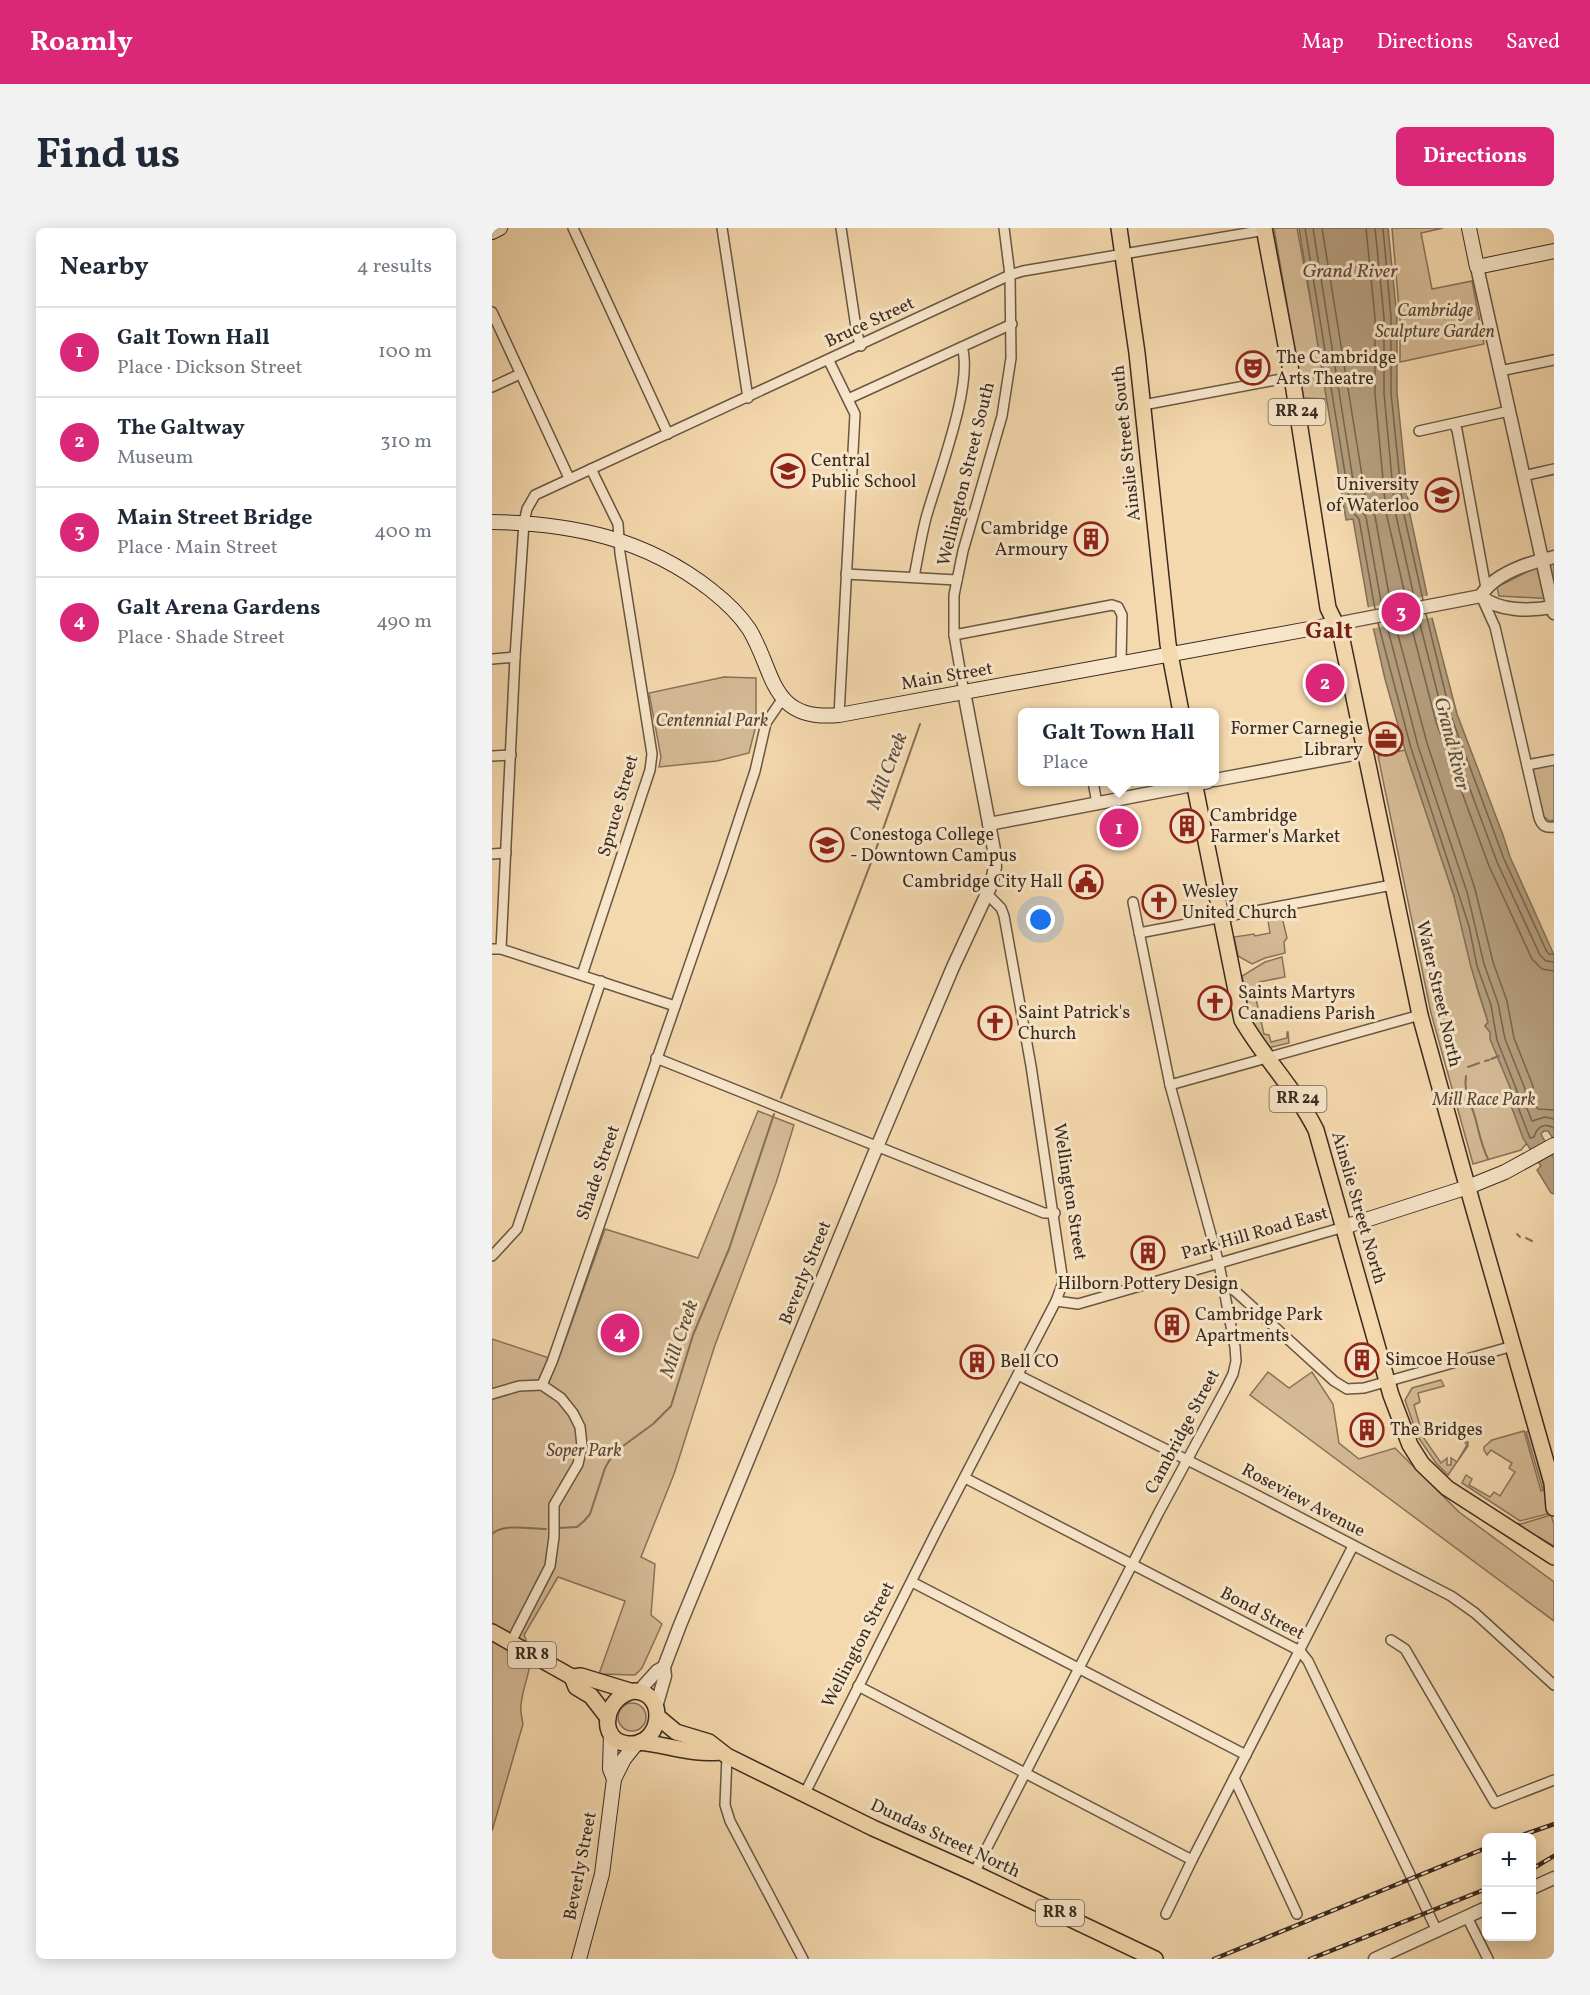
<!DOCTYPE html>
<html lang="en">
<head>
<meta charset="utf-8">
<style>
  :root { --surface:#fff; --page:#f2f2f3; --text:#1f2937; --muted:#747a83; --line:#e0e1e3; --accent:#db2777 }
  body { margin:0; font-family:Vollkorn,serif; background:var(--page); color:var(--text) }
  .controls { position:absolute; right:18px; bottom:18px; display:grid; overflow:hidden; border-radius:9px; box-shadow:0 3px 15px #0003 }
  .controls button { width:54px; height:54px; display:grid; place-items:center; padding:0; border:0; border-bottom:2px solid var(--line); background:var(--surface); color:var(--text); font:30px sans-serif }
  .you { position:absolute; left:549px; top:692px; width:21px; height:21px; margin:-15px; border:4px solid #fff; border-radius:50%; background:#1a73e8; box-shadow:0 0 0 9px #1a73e833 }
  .badge { display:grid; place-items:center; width:39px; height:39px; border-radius:50%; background:var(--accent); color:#fff; font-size:20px; font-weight:700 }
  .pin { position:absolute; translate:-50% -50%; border:3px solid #fff; box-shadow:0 2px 6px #0006 }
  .popup { position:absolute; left:526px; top:480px; width:201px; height:78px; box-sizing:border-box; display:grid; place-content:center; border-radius:9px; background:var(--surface); filter:drop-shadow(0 2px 4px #0005); font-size:20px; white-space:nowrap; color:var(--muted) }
  .popup b { font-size:22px; color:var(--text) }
  .popup::after { content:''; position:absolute; left:50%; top:100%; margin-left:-12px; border:12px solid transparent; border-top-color:var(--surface) }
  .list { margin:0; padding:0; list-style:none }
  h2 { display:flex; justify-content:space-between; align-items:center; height:78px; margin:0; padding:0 24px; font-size:26px }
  h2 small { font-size:20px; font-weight:400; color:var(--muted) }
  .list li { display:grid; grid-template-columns:39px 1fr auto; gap:18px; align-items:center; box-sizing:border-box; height:90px; padding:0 24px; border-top:2px solid var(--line) }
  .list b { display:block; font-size:22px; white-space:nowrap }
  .list p { margin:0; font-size:20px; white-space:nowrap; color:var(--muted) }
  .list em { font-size:20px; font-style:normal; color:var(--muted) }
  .map { position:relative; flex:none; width:1062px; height:1731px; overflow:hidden; border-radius:9px }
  header { display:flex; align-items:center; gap:36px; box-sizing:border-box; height:84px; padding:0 30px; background:var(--accent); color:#fff }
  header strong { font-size:28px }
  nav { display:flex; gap:33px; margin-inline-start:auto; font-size:21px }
  .intro { display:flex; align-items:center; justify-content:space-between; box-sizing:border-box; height:144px; padding:0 36px }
  h1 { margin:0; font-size:42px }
  .button { padding:15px 27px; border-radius:9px; background:var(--accent); color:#fff; font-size:21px; font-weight:700 }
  main { display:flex; gap:36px; padding:0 36px }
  aside { flex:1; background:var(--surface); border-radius:9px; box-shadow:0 3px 15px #0003 }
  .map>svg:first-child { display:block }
  .green { fill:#d5bb96; stroke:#87735b; stroke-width:1.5 }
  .water { fill:#b59e7e; stroke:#837058; stroke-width:1.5 }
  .pier { fill:#f5d9ae }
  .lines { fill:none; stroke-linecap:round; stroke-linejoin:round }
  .shore { stroke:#77644f; stroke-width:1.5 }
  .stream { stroke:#837058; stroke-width:2 }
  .minor-casing { stroke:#685644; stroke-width:12 }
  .tertiary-casing { stroke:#685644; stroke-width:15 }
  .secondary-casing { stroke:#392b20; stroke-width:16 }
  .primary-casing { stroke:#392b20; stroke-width:18 }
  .minor { stroke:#f8e6ca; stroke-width:9 }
  .tertiary { stroke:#f8e6ca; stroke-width:12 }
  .secondary { stroke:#f8e6ca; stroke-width:14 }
  .primary { stroke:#f5d9ae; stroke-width:15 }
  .rail-casing { stroke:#392b20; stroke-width:4.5 }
  .rail { stroke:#f8e6ca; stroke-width:2; stroke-dasharray:7; stroke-linecap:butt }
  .labels { text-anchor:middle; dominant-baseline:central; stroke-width:6; stroke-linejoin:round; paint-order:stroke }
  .shield { fill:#f8e6ca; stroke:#726353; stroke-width:1.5 }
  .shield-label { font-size:16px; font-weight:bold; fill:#392b20 }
  .park-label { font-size:18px; font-style:italic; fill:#584838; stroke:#f8e6ca }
  .street-label { font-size:18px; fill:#392b20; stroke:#f8e6ca }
  .poi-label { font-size:18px; fill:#392b20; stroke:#f8e6ca; text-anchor:start }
  .water-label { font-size:20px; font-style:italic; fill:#5e4e3c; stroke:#f8e6ca }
  .district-label { font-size:24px; font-weight:bold; fill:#7a1f14; stroke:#f8e6ca }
</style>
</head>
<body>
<header>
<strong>Roamly</strong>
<nav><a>Map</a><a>Directions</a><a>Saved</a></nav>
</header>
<div class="intro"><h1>Find us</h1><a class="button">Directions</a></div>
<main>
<aside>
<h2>Nearby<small>4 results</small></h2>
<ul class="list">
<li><span class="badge">1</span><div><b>Galt Town Hall</b><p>Place · Dickson Street</p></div><em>100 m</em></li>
<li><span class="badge">2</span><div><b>The Galtway</b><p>Museum</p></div><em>310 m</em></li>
<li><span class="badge">3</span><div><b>Main Street Bridge</b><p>Place · Main Street</p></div><em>400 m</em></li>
<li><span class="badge">4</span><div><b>Galt Arena Gardens</b><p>Place · Shade Street</p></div><em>490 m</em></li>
</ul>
</aside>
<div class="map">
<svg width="1062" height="1731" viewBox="0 0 1062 1731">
  <rect width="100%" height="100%" fill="#f5d9ae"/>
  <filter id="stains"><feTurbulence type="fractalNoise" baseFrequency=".00333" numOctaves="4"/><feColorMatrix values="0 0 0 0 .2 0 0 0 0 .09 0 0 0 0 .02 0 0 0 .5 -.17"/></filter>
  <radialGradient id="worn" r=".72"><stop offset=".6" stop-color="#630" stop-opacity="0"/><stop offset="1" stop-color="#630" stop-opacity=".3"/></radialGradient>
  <g class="green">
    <path d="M782 0H805L837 171 811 170Z"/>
    <path d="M900 0H951L929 5 940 61 980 53 992 116 908 134V92Z"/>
    <path d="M1062 335V371L1007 368 1005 359 1039 342Z"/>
    <path d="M232 449 264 450V497L257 525 225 533 167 539 169 529 157 465Z"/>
    <path d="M913 522 962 668 985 760 996 794 993 798 998 804 1020 864V880L1035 915 1029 922 981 936 939 785 886 528Z"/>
    <path d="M1062 536V592L1058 593 1051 588 1040 540Z"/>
    <path d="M789 685 795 710 792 714 793 725 773 730 760 736 746 728 742 709 762 706 763 708 778 705 775 687Z"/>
    <path d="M790 729 793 749 767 754V759L762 762 772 806 777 807 779 814 795 810V804H796L797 815 780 819H775L759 795 750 748 773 734Z"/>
    <path d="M266 883 302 897 284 955 223 1117 182 1246 149 1329 163 1336 159 1387 170 1396 150 1440 143 1447 107 1446 133 1373 66 1349 32 1407C46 1437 32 1448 29 1477 28 1483 30 1490 31 1496L0 1603V1111L66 1133 113 1001 206 1030Z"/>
    <path d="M776 1144 797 1160 820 1144 841 1176 847 1215 867 1231 903 1220 967 1284 1062 1354V1393L758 1167Z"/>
    <path d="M949 1152 952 1158 926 1165 928 1174 922 1177 931 1209 949 1235 955 1230V1237H959V1230L965 1234 975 1217 971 1212 976 1214V1218L956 1247 944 1235 926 1209 913 1172 920 1160Z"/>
    <path d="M1032 1203 1049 1263 1051 1262 1034 1204 1038 1203 1059 1285 1028 1293 970 1255 974 1247 980 1251 977 1257 998 1269 1002 1264 1008 1268 1023 1244 1017 1240 1020 1235 999 1222 995 1227 992 1222V1219L1000 1212Z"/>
    <path d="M1059 1287 1062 1296V1318L1023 1295 1029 1296Z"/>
    <circle cx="140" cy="1489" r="14"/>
  </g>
  <path class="water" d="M807 0H896L905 89V165L917 282 940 390 965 486 1011 607 1018 629 1062 727V912L1056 903H1052L1049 906 1062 930V966L1059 965 1045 942 1049 938 1031 910 1020 880V864L998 811V804L993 798 996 794 979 739 962 668 913 522 893 451 876 377 861 291 854 292Z"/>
  <path class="pier" d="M939 367 943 389 878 401 873 380Z"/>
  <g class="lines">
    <g class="shore">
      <path d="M813 0 859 282 867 291 883 381"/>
      <path d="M821 0 865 277 874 289 890 379"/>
      <path d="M830 0 874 272 883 288 899 378"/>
      <path d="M874 0 883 90V166L894 284 915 375"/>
      <path d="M883 0 892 89V165L903 283 923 373"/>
      <path d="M891 0 899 89V165L911 282 931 372"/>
      <path d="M934 386 959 488 1012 631 1054 722 1057 726H1062"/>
      <path d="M926 388 952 491 1005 634 1048 727 1054 733 1062 734"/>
      <path d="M917 389 944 494 997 638 1040 731 1050 741 1062 743"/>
      <path d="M902 392 935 515 983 661 1001 734 1015 773 1022 810 1041 858 1043 877 1046 881 1062 882"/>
      <path d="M894 394 926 518 975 664 992 736 1006 775 1013 811 1033 861 1034 878 1040 893 1053 889 1062 891"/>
      <path d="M886 395 919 520 977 698 985 738 999 777 1005 812 1025 863 1026 879 1038 910 1042 909C1045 899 1052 894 1062 900"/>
    </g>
    <g class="stream">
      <path d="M999 831 1007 828"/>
      <path d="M993 833 997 832"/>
      <path d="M976 839 987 835"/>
      <path d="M974 848C971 863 979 875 983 889 987 904 989 917 996 931"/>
      <path d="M289 870 383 624 428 496"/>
      <path d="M1025 1006 1028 1009"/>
      <path d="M1034 1010 1040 1013"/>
      <path d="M66 1300 85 1299 92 1293 98 1286 113 1240 120 1228 131 1218 161 1196 179 1178 201 1107 237 1021 282 886"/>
      <path d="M0 1306C12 1295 38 1301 54 1301"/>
    </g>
    <g class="minor-casing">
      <g id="minor">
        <path d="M81 0 176 206"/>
        <path d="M230 0 256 170"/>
        <path d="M349 0 365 106 369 118"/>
        <path d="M0 84 77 250"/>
        <path d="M337 133 363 186 347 487"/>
        <path d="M1008 143 1062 132"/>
        <path d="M0 159 28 146"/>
        <path d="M356 171 520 96"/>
        <path d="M651 177 800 149"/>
        <path d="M962 196 965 202 994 360"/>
        <path d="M927 203 1017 183"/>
        <path d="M1031 248 1062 241"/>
        <path d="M354 346 465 352"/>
        <path d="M422 349C426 329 429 309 434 290 445 250 482 156 470 119"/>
        <path d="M989 368 1003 399 1047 590C1050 598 1053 600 1062 599"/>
        <path d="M462 407 620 377 626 379 630 387 629 435"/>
        <path d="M0 431 23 429"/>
        <path d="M472 464 462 407V367L471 323 510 188 519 130 518 47 512 0"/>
        <path d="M0 528 19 527"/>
        <path d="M1035 537 1062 532"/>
        <path d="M601 554 605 575"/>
        <path d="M0 626 14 625"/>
        <path d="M647 705 900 657"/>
        <path d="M0 721H9L183 778"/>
        <path d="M9 721 23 429 32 294 35 281 43 267 518 47 531 43 773 2"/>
        <path d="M90 747 158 542 160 526 128 325 126 296 99 241"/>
        <path d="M164 830 552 985H563"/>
        <path d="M678 857 928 787"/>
        <path d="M0 1028 25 1001 109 753"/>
        <path d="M731 1057 743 1063 842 1153 855 1161 872 1160 1021 1118"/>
        <path d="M564 1073 586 1076 852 999"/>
        <path d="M526 1147 757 1263 959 1368 983 1385 1062 1457"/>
        <path d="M50 1157 60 1134 231 640 263 543 274 495 291 470"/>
        <path d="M0 1166 27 1158 50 1157"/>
        <path d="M473 1250 808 1423 816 1433 945 1703"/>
        <path d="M420 1354 754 1527"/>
        <path d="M899 1412 913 1421 1003 1575 1062 1552"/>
        <path d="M19 1414 58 1338 62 1309V1277L86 1236 90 1218 88 1199 81 1185 69 1170 50 1157"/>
        <path d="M366 1458 700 1632"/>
        <path d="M235 1528 233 1577 238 1593 311 1731"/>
        <path d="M742 1550 805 1686"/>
        <path d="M313 1565 445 1302 564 1073 571 1054 539 838 512 688 509 680 495 666"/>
        <path d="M482 1645 667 1284 733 1162 741 1146 744 1133 743 1119 727 1036 678 857 641 674"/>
        <path d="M674 1686 700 1632 861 1318"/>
        <path d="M975 1689 996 1731"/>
      </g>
    </g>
    <g class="tertiary-casing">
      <g id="tertiary">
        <path d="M985 39 1062 385"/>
        <path d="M989 368C1001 346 1038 334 1062 329"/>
        <path d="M989 368C1007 384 1039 383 1062 379"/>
        <path d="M844 396 989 368"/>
        <path d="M723 552 872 524"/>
        <path d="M497 596 716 554"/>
        <path d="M147 1463 165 1443 172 1439"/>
        <path d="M164 1479 173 1448 172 1439 188 1397 382 926 461 739 499 657 503 639 502 622 472 464"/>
        <path d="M1040 1660 1062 1650"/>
        <path d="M883 1731 994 1680"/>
      </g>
    </g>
    <g class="secondary-casing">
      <g id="secondary">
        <path d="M977 0 985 39 1062 23"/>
        <path d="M0 4 8 0"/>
        <path d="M0 294C81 295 154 311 219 362 233 373 247 386 257 401 283 443 277 494 347 487L844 396"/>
        <path d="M852 999 976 959 1013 944 1062 917"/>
        <path d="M119 1505 118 1541 122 1551"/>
        <path d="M87 1731 110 1646 122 1551 132 1531 144 1516"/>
      </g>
    </g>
    <g class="primary-casing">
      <g id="primary">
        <path d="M627 0 645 125 676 416 689 484"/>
        <path d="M772 0 800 149 836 380 849 407 928 787 971 943 1060 1255 1062 1280"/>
        <path d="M702 554 750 792C772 830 804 862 824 902L899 1167 918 1217 930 1236 955 1260 1062 1329"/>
        <path d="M0 1404 80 1449 89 1448 138 1463"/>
        <path d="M80 1449 84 1459 99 1468 116 1490"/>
        <path d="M143 1463C177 1466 169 1519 136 1516 104 1513 112 1467 143 1463Z"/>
        <path d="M166 1489 184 1504 217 1514 235 1528 381 1600 482 1645 663 1731"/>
        <path d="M148 1514C175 1517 201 1527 228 1524"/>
      </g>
    </g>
    <use href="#minor" class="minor"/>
    <use href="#tertiary" class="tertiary"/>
    <use href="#secondary" class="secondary"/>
    <use href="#primary" class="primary"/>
    <g class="rail-casing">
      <g id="rail">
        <path d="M1022 1610 1062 1596"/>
        <path d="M1040 1641 1062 1628"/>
        <path d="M722 1731 994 1620"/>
        <path d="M818 1731 994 1661"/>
      </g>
    </g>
    <use href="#rail" class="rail"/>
  </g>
  <defs>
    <g id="theatre-ring" transform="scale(1.725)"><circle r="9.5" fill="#f8e6ca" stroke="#8f2418" stroke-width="1.5"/><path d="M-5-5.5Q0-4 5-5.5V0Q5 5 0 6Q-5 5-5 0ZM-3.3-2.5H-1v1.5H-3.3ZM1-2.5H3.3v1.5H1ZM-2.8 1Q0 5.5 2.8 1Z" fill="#8f2418"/></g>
    <g id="school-ring" transform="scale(1.725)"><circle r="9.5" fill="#f8e6ca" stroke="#8f2418" stroke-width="1.5"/><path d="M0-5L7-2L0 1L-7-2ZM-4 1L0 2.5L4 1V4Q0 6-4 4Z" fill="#8f2418"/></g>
    <g id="university-ring" transform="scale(1.725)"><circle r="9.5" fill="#f8e6ca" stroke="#8f2418" stroke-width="1.5"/><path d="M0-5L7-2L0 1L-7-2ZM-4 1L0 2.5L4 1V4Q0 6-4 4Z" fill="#8f2418"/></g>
    <g id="building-ring" transform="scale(1.725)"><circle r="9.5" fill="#f8e6ca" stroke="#8f2418" stroke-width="1.5"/><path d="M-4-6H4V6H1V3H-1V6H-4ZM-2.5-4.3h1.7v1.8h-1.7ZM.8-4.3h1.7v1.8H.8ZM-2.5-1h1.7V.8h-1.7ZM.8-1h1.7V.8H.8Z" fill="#8f2418"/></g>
    <g id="office-ring" transform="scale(1.725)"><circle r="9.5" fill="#f8e6ca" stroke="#8f2418" stroke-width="1.5"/><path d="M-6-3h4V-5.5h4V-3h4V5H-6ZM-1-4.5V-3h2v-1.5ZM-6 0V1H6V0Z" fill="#8f2418"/></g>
    <g id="civic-ring" transform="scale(1.725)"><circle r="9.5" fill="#f8e6ca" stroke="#8f2418" stroke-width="1.5"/><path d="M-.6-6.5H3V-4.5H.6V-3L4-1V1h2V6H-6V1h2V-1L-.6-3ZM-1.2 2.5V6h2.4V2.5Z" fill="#8f2418"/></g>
    <g id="church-ring" transform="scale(1.725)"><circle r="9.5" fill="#f8e6ca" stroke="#8f2418" stroke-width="1.5"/><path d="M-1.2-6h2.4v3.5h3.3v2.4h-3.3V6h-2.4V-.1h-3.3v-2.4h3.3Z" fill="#8f2418"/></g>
  </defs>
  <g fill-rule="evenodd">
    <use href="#theatre-ring" x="761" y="140"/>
    <use href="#school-ring" x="296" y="243"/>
    <use href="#university-ring" x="950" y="267"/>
    <use href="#building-ring" x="599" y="311"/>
    <use href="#office-ring" x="894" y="511"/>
    <use href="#building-ring" x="695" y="598"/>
    <use href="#university-ring" x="335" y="617"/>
    <use href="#civic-ring" x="594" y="654"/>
    <use href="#church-ring" x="667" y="674"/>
    <use href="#church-ring" x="723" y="775"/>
    <use href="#church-ring" x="503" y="795"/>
    <use href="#building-ring" x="656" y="1025"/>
    <use href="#building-ring" x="680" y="1097"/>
    <use href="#building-ring" x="870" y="1132"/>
    <use href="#building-ring" x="485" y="1134"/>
    <use href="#building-ring" x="875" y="1202"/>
  </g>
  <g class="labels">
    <g class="shield">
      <rect x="776.5" y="171" width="57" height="26" rx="4.5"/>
      <rect x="777.5" y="858" width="57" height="26" rx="4.5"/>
      <rect x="16" y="1414" width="48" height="26" rx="4.5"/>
      <rect x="544" y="1672" width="48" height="26" rx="4.5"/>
    </g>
    <g class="shield-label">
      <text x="805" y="184">RR 24</text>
      <text x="806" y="871">RR 24</text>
      <text x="40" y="1427">RR 8</text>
      <text x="568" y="1685">RR 8</text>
    </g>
    <g class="park-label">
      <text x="943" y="83">Cambridge<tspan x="943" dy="21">Sculpture Garden</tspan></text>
      <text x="220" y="493">Centennial Park</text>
      <text x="992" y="872">Mill Race Park</text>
      <text x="92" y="1223">Soper Park</text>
    </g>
    <g class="street-label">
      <text transform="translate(378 95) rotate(-25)">Bruce Street</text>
      <text transform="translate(635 215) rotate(-96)">Ainslie Street South</text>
      <text transform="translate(475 246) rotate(-76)">Wellington Street South</text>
      <text transform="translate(455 449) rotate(-10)">Main Street</text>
      <text transform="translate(127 578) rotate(-74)">Spruce Street</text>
      <text transform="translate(946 766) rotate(77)">Water Street North</text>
      <text transform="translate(107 945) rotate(-71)">Shade Street</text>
      <text transform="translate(577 964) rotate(81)">Wellington Street</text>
      <text transform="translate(866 980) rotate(74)">Ainslie Street North</text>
      <text transform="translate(763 1006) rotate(-16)">Park Hill Road East</text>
      <text transform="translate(314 1045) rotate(-68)">Beverly Street</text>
      <text transform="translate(691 1204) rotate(-62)">Cambridge Street</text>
      <text transform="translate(811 1273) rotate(28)">Roseview Avenue</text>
      <text transform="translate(770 1386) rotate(28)">Bond Street</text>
      <text transform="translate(367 1417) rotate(-63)">Wellington Street</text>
      <text transform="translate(453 1611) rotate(25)">Dundas Street North</text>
      <text transform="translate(89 1638) rotate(-79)">Beverly Street</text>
    </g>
    <g class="poi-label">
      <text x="784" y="130">The Cambridge<tspan x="784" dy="21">Arts Theatre</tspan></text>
      <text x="319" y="233">Central<tspan x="319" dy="21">Public School</tspan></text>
      <text x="927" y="257" text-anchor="end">University<tspan x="927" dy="21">of Waterloo</tspan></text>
      <text x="576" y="301" text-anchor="end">Cambridge<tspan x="576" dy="21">Armoury</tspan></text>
      <text x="871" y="501" text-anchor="end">Former Carnegie<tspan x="871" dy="21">Library</tspan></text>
      <text x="718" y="588">Cambridge<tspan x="718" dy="21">Farmer's Market</tspan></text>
      <text x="358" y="607">Conestoga College<tspan x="358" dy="21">- Downtown Campus</tspan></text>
      <text x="571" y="654" text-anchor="end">Cambridge City Hall</text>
      <text x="690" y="664">Wesley<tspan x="690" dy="21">United Church</tspan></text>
      <text x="746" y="765">Saints Martyrs<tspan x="746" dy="21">Canadiens Parish</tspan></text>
      <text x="526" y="785">Saint Patrick's<tspan x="526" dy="21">Church</tspan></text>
      <text x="656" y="1056" text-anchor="middle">Hilborn Pottery Design</text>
      <text x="703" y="1087">Cambridge Park<tspan x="703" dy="21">Apartments</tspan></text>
      <text x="893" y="1132">Simcoe House</text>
      <text x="508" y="1134">Bell CO</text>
      <text x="898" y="1202">The Bridges</text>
    </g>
    <g class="water-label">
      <text x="858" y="44">Grand River</text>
      <text transform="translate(959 516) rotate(76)">Grand River</text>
      <text transform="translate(396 543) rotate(-69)">Mill Creek</text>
      <text transform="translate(188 1111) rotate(-71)">Mill Creek</text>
    </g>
    <g class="district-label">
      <text x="837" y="404">Galt</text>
    </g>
  </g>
  <rect width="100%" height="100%" filter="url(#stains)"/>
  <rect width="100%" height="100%" fill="url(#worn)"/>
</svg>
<div class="controls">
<button>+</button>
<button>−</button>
</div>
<div class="you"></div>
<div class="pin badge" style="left:627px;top:600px">1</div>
<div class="popup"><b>Galt Town Hall</b>Place</div>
<div class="pin badge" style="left:833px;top:455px">2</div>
<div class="pin badge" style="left:909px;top:384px">3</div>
<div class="pin badge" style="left:128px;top:1105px">4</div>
</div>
</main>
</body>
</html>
